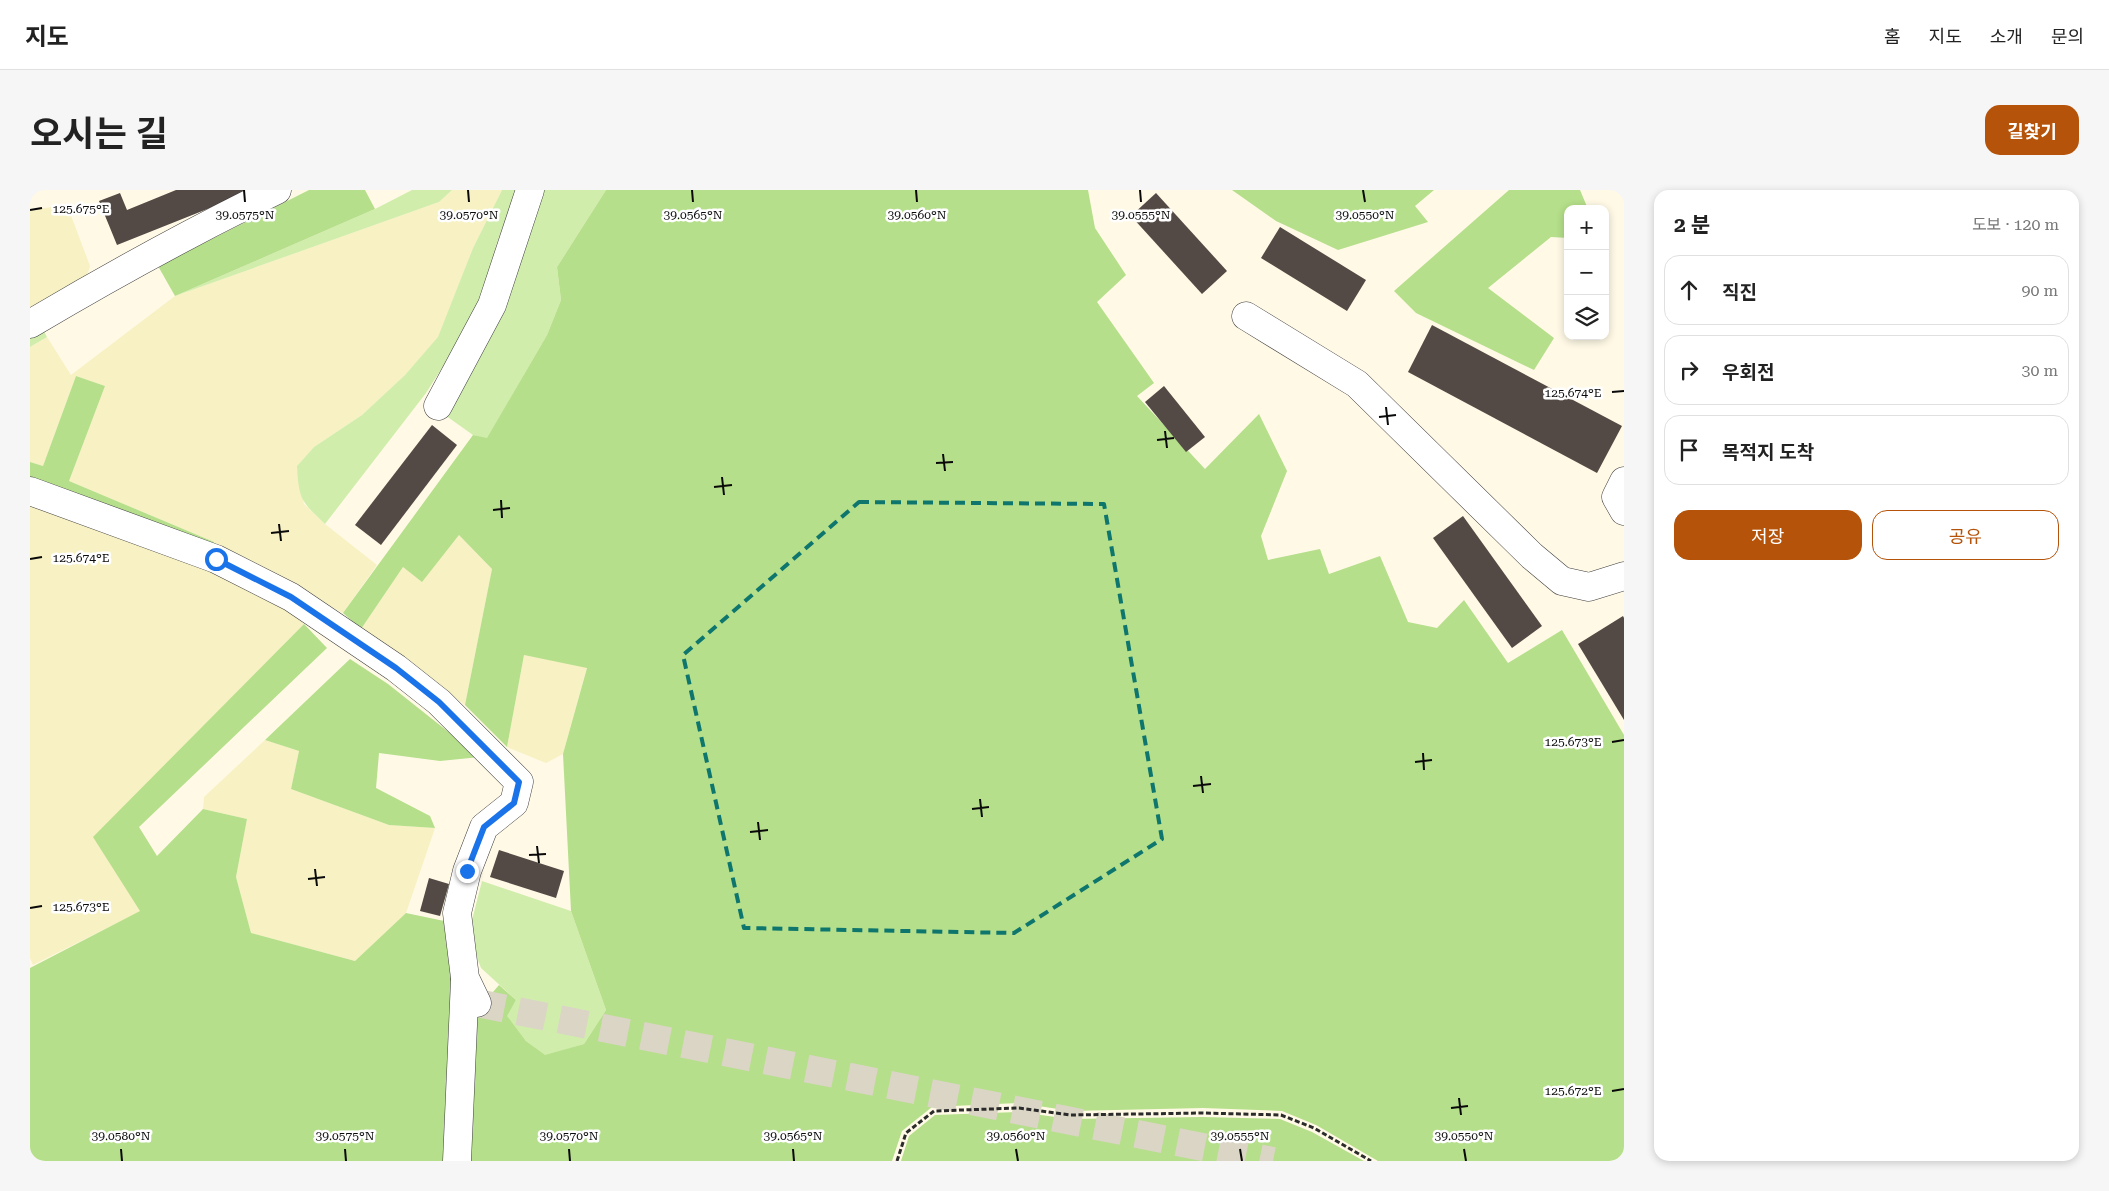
<!DOCTYPE html>
<html lang="ko">
<head>
<meta charset="utf-8">
<style>
  :root { --surface:#fff; --page:#f6f6f6; --text:#222; --muted:#767676; --line:#e0e0e0; --accent:#b45309 }
  body { margin:0; font-family:"Roboto Serif","Noto Sans KR",serif; background:var(--page); color:var(--text) }
  .controls { position:absolute; right:15px; top:15px; display:grid; overflow:hidden; border-radius:10px; box-shadow:0 2px 8px #0003 }
  .controls button { width:45px; height:45px; display:grid; place-items:center; padding:0; border:0; border-bottom:1px solid var(--line); background:var(--surface); color:var(--text); font:25px sans-serif }
  .stop { position:absolute; width:15px; height:15px; margin:-11px; border:4px solid #1a73e8; border-radius:50%; background:#fff }
  .stop.end { background:#1a73e8; border-color:#fff; box-shadow:0 1px 5px #0008 }
  .list { margin:0; padding:0; list-style:none }
  h2 { display:flex; justify-content:space-between; align-items:center; height:65px; margin:0; padding:0 20px; font-size:21px }
  h2 small { font-size:16px; font-weight:400; color:var(--muted) }
  .list li { display:grid; grid-template-columns:32px 1fr auto; gap:15px; align-items:center; box-sizing:border-box; height:70px; margin:0 10px 10px; padding:0 10px; border:1px solid var(--line); border-radius:15px }
  .list b { display:block; font-size:19px; white-space:nowrap }
  .list em { font-size:16px; font-style:normal; color:var(--muted) }
  .actions { display:flex; gap:10px; padding:15px 20px }
  .actions a { flex:1; padding:11px 0; border:1px solid var(--accent); border-radius:15px; text-align:center; font-size:18px; color:var(--accent) }
  .actions .main { background:var(--accent); color:#fff }
  .icon { flex:none; width:28px; height:28px; fill:none; stroke:currentColor; stroke-width:2; stroke-linecap:round; stroke-linejoin:round }
  .map { position:relative; flex:none; width:1594px; height:971px; overflow:hidden; border-radius:15px }
  header { display:flex; align-items:center; gap:30px; box-sizing:border-box; height:70px; padding:0 25px; background:var(--surface); border-bottom:1px solid var(--line) }
  header strong { font-size:24px }
  nav { display:flex; gap:28px; margin-inline-start:auto; font-size:18px }
  .intro { display:flex; align-items:center; justify-content:space-between; box-sizing:border-box; height:120px; padding:0 30px }
  h1 { margin:0; font-size:35px }
  .button { padding:12px 22px; border-radius:15px; background:var(--accent); color:#fff; font-size:18px; font-weight:700 }
  main { display:flex; gap:30px; padding:0 30px }
  aside { flex:1; background:var(--surface); border-radius:15px; box-shadow:0 2px 8px #0003 }
  .map>svg:first-child { display:block }
  .farmland { fill:#f8f1c3 }
  .green { fill:#d1edac }
  .forest { fill:#b5df8a }
  .building { fill:#534a45 }
  .lines { fill:none; stroke-linecap:round; stroke-linejoin:round }
  .minor-tunnel { stroke:#dad5c5; stroke-width:28; stroke-dasharray:28 14; stroke-linecap:butt }
  .minor-casing { stroke:#3c3c3c; stroke-width:29 }
  .path { stroke:#2b2b2b; stroke-width:3; stroke-dasharray:5 2.5; stroke-linecap:butt }
  .minor { stroke:#fff; stroke-width:28 }
  .route { stroke:#1a73e8; stroke-width:6 }
  .marked { fill:none; stroke:#0f766e; stroke-width:4; stroke-dasharray:10 6; stroke-linejoin:round }
  .ticks { fill:none; stroke:#090909; stroke-width:2 }
  .ticks-label { font-size:12px; text-anchor:middle; fill:#090909; stroke:#fff; stroke-width:5; stroke-linejoin:round; paint-order:stroke }
</style>
</head>
<body>
<header>
<strong>지도</strong>
<nav><a>홈</a><a>지도</a><a>소개</a><a>문의</a></nav>
</header>
<div class="intro"><h1>오시는 길</h1><a class="button">길찾기</a></div>
<main>
<div class="map">
<svg width="1594" height="971" viewBox="0 0 1594 971">
  <rect width="100%" height="100%" fill="#fff9e6"/>
  <g class="farmland">
    <path d="M422 0H472L443 58 409 147 375 185 332 225 284 257 267 276 274 314 295 334 347 375 313 423 261 396 182 360 184 352 39 291 75 196 46 186 13 276 0 272V157L17 147 41 185 145 106 409 12Z"/>
    <path d="M37 15 60 76 54 95 0 125V20Z"/>
    <path d="M0 312 203 389 260 422 274 434 64 647 111 721 3 775 0 768Z"/>
    <path d="M429 345 462 379 435 515 331 439 373 377 392 391Z"/>
    <path d="M494 465 557 477 533 564 516 573 477 557Z"/>
    <path d="M235 550 269 561 261 599 359 635 405 638 376 723 325 771 221 743 206 687 217 629 173 619 174 607Z"/>
  </g>
  <g class="green">
    <path d="M382 0H422L409 12 145 106 345 19Z"/>
    <path d="M472 0H486L466 56 452 115 396 203 295 334C271 311 269 310 267 276L284 257 332 225 375 185 408 147 443 58Z"/>
    <path d="M505 0H576L527 77 531 110 517 145 457 249 443 245 412 223Z"/>
    <path d="M11 136 17 147 0 157V142Z"/>
    <path d="M452 691 541 721 576 820 554 854 515 866 496 851 476 826 486 810 451 778 441 751V734Z"/>
  </g>
  <g class="forest">
    <path d="M279 0H335L345 19 145 106 128 76Z"/>
    <path d="M576 0H1058L1065 38 1096 85 1067 112 1124 193 1107 206 1175 279 1229 224 1257 281 1231 346 1238 370 1290 359 1299 384 1350 366 1378 432 1407 438 1434 410 1478 473 1532 440 1594 545V971H1348L1286 935 1252 921 1173 918 1041 921 989 913 902 917 872 941 862 971H437L445 823 469 795 486 810 477 826 496 851 515 865 554 854 576 820 541 721 533 564 557 478 494 465 477 557 435 515 462 379 429 345 392 392 373 377 331 439 313 423 443 245 457 248 517 145 531 110 527 77Z"/>
    <path d="M1202 0H1404L1385 16 1398 32 1308 60 1246 31Z"/>
    <path d="M1479 0H1550L1558 19H1538V48L1521 47 1458 98 1524 148 1504 180 1386 123 1364 101Z"/>
    <path d="M46 186 75 196 39 291 184 352 182 360 0 289V272L13 276Z"/>
    <path d="M274 434 297 458 109 637 127 666 173 619 217 629 206 687 221 743 325 771 376 723 419 732 423 771 413 971H0V778L110 721 63 647Z"/>
    <path d="M320 469 358 494 450 567 410 571 349 563 346 598 400 626 405 638 359 635 261 599 269 561 235 550Z"/>
    <path d="M989 922 1040 929 1173 927 1250 929 1282 942 1334 971H871L879 946 905 925Z"/>
  </g>
  <g class="building">
    <path d="M146 0H213L215 4 87 55 69 11 90 3 97 20Z"/>
    <path d="M1126 3 1197 81 1172 104 1101 26Z"/>
    <path d="M1250 37 1336 90 1317 121 1231 68Z"/>
    <path d="M1402 135 1592 236 1567 283 1378 182Z"/>
    <path d="M1134 196 1175 247 1156 262 1115 212Z"/>
    <path d="M402 235 427 255 351 355 325 335Z"/>
    <path d="M1433 326 1512 436 1482 458 1403 348Z"/>
    <path d="M1593 426 1594 428V530L1548 454Z"/>
    <path d="M469 660 534 681 526 708 460 687Z"/>
    <path d="M399 688 419 694 410 726 390 721Z"/>
  </g>
  <g class="lines">
    <path class="minor-tunnel" d="M447 813 1243 971"/>
    <g class="minor-casing">
      <g id="minor">
        <path d="M1216 126 1327 194 1502 366 1532 391 1559 397 1594 386"/>
        <path d="M0 134C81 86 163 41 247 0"/>
        <path d="M408 216 462 115 500 0"/>
        <path d="M1594 291 1586 307 1594 321"/>
        <path d="M0 301 186 369 261 407 366 478 409 512 489 592 484 613 454 637 437 681 427 723 435 788 447 813"/>
        <path d="M427 971 435 790"/>
      </g>
    </g>
    <path class="path" d="M867 971 876 943 904 921 989 918 1040 925 1173 923 1251 925 1284 938 1341 971"/>
    <use href="#minor" class="minor"/>
  </g>
  <g class="lines">
    <path class="route" d="M186 369 261 407 366 478 409 512 489 592 484 613 454 637 437 681"/>
  </g>
  <path class="marked" d="M829 312 1074 314 1132 649 984 743 714 738 653 465Z"/>
  <path class="ticks" d="M214 0 215 12M438 0 439 12M662 0 663 12M886 0 887 12M1110 0 1111 12M1333 0 1335 12M0 20 12 18M1582 202 1594 201M1356 217 1358 235M1349 227 1366 225M1135 241 1137 258M1127 250 1144 248M913 264 915 281M906 273 923 272M692 287 694 305M684 297 702 295M471 310 472 328M463 320 480 318M249 334 251 351M241 343 259 341M0 369 12 367M1582 552 1594 550M1393 563 1394 580M1385 572 1402 570M1171 586 1173 603M1163 596 1181 594M950 609 952 627M942 619 959 617M728 632 730 650M720 642 738 640M507 656 509 673M499 665 516 664M285 679 287 696M278 689 295 687M0 718 12 716M1582 901 1594 899M1429 908 1431 925M1421 918 1438 916M91 959 92 971M315 959 316 971M539 959 540 971M763 959 764 971M986 959 988 971M1210 959 1212 971M1434 959 1436 971"/>
  <g class="ticks-label">
    <text x="51" y="23">125.675°E</text>
    <text x="215" y="29">39.0575°N</text>
    <text x="439" y="29">39.0570°N</text>
    <text x="663" y="29">39.0565°N</text>
    <text x="887" y="29">39.0560°N</text>
    <text x="1111" y="29">39.0555°N</text>
    <text x="1335" y="29">39.0550°N</text>
    <text x="1543" y="207">125.674°E</text>
    <text x="51" y="372">125.674°E</text>
    <text x="1543" y="556">125.673°E</text>
    <text x="51" y="721">125.673°E</text>
    <text x="1543" y="905">125.672°E</text>
    <text x="91" y="950">39.0580°N</text>
    <text x="315" y="950">39.0575°N</text>
    <text x="539" y="950">39.0570°N</text>
    <text x="763" y="950">39.0565°N</text>
    <text x="986" y="950">39.0560°N</text>
    <text x="1210" y="950">39.0555°N</text>
    <text x="1434" y="950">39.0550°N</text>
  </g>
</svg>
<div class="controls">
<button>+</button>
<button>−</button>
<button><svg class="icon" aria-label="layers" viewBox="0 0 24 24"><path d="M12 4l9 5-9 5-9-5zM3 14l9 5 9-5"/></svg></button>
</div>
<div class="stop" style="left:186px;top:369px"></div>
<div class="stop end" style="left:437px;top:681px"></div>
</div>
<aside>
<h2>2 분<small>도보 · 120 m</small></h2>
<ul class="list">
<li><svg class="icon" aria-label="ahead" viewBox="0 0 24 24"><path d="M12 20V5M6 11l6-6 6 6"/></svg><div><b>직진</b></div><em>90 m</em></li>
<li><svg class="icon" aria-label="right" viewBox="0 0 24 24"><path d="M7 20v-9h11M14 6l5 5-5 5"/></svg><div><b>우회전</b></div><em>30 m</em></li>
<li><svg class="icon" aria-label="arrive" viewBox="0 0 24 24"><path d="M6 21V4h12l-3 4 3 4H6"/></svg><div><b>목적지 도착</b></div></li>
</ul>
<div class="actions"><a class="main">저장</a><a>공유</a></div>
</aside>
</main>
</body>
</html>
